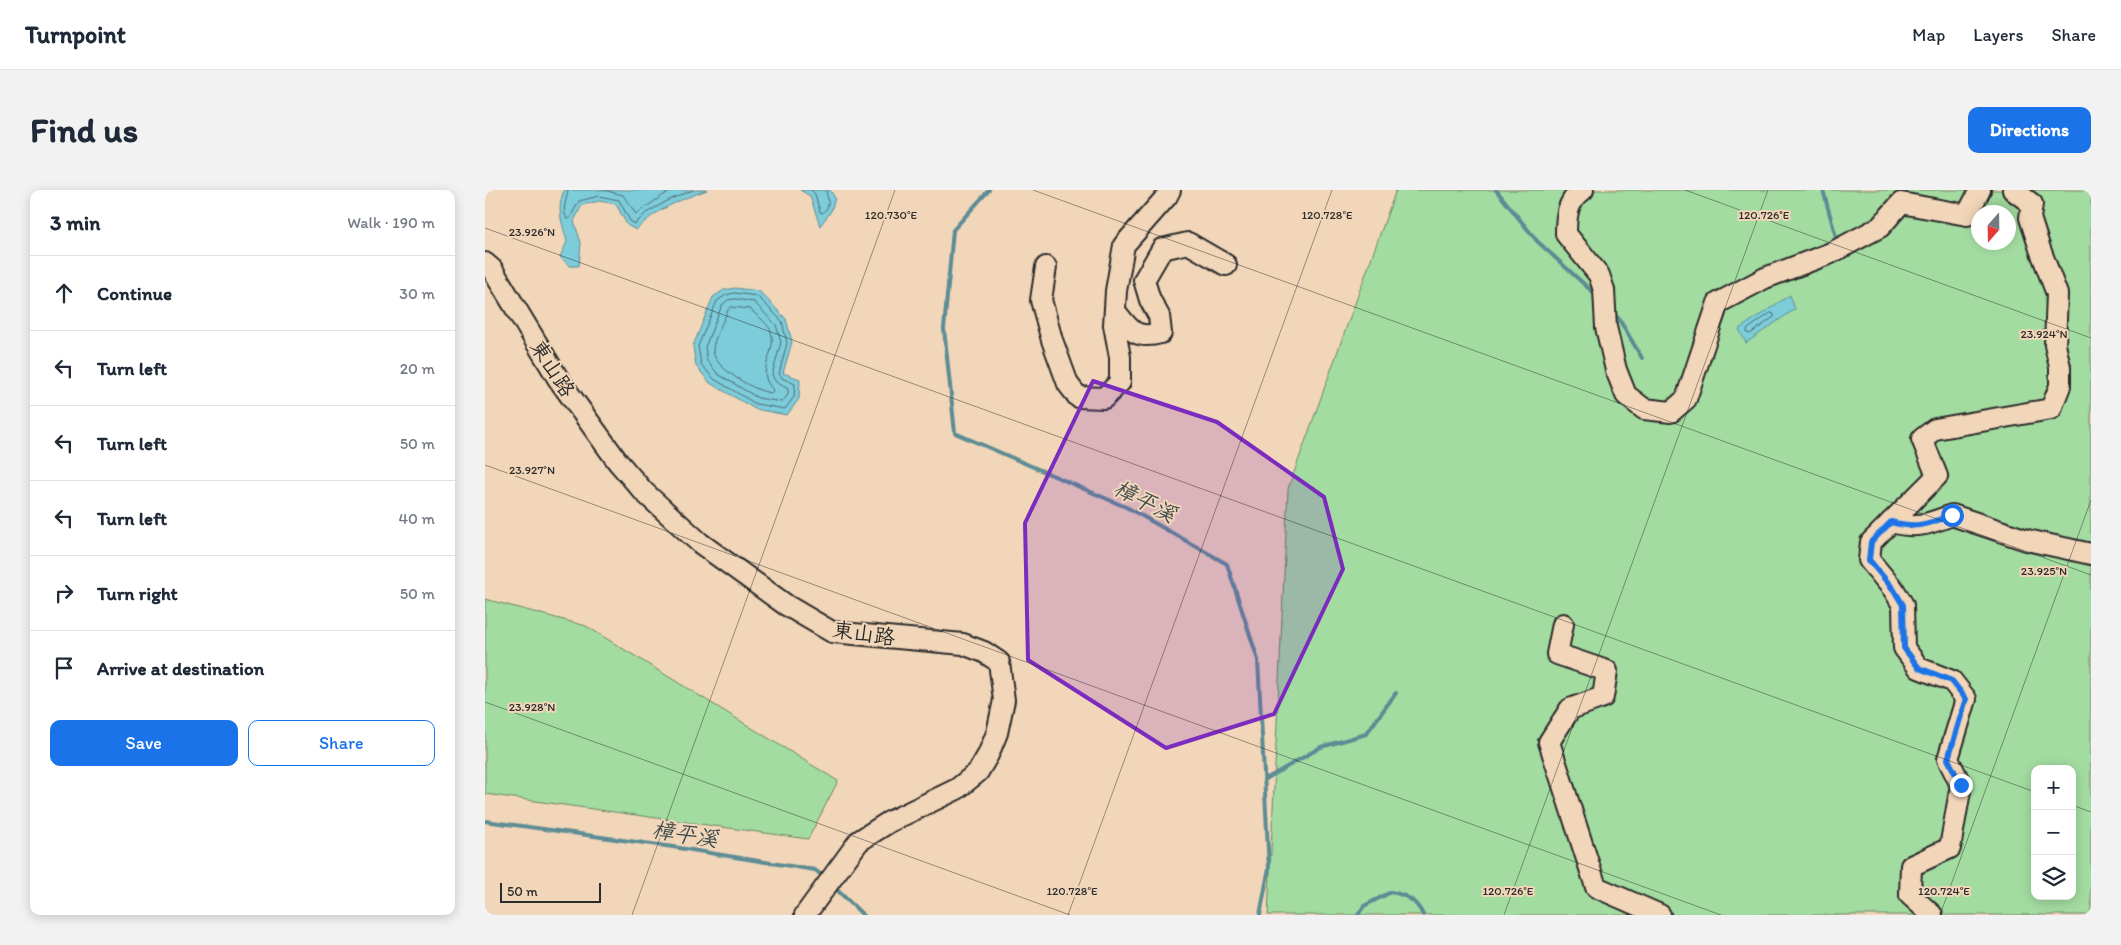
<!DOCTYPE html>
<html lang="en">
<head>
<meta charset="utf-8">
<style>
  :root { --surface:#fff; --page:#f2f2f3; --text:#1f2937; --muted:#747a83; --line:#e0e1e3; --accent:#1a73e8 }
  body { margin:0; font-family:Itim,"LXGW WenKai TC",sans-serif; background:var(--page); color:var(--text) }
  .controls { position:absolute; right:15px; bottom:15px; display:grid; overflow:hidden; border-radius:10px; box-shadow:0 2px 12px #0003 }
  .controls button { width:45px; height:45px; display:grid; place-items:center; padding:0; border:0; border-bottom:1px solid var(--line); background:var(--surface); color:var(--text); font:25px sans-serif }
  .compass { position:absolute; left:1486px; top:15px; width:45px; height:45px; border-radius:50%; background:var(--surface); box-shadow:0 2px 12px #0003; rotate:200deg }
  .scale { position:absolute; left:15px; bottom:12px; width:101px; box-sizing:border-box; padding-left:5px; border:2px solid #2b2b2b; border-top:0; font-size:14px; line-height:18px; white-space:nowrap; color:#2b2b2b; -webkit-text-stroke:4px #f2d6b9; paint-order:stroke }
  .stop { position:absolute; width:15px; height:15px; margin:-11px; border:4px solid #1a73e8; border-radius:50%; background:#fff }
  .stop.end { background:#1a73e8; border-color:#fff; box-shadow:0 1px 5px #0008 }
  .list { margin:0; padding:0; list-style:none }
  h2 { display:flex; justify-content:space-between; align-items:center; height:65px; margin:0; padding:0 20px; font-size:21px }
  h2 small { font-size:16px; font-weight:400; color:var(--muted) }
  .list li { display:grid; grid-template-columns:32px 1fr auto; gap:15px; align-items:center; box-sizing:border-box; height:75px; padding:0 20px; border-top:1px solid var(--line) }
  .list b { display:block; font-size:19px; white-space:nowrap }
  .list em { font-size:16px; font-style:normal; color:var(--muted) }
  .actions { display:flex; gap:10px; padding:15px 20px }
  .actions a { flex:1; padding:11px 0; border:1px solid var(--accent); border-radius:10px; text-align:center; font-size:18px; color:var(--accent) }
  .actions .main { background:var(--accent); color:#fff }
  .icon { flex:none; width:28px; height:28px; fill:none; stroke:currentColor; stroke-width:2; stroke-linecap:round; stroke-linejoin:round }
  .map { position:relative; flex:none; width:1606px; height:725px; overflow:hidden; border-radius:10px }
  header { display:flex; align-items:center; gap:30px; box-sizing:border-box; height:70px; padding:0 25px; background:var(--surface); border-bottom:1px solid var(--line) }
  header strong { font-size:24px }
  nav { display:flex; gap:28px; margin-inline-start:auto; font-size:18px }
  .intro { display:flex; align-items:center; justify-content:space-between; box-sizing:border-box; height:120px; padding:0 30px }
  h1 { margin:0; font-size:35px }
  .button { padding:12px 22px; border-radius:10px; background:var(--accent); color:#fff; font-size:18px; font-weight:700 }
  main { display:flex; gap:30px; padding:0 30px }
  aside { flex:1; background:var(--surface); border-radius:10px; box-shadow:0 2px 12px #0003 }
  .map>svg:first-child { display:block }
  .green { fill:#a3dca1; stroke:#678466; fill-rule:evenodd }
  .water { fill:#7dccda; stroke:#5c8c94 }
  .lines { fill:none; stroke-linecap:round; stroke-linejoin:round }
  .shore { stroke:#4c6b71; stroke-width:1 }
  .stream { stroke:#5c8c94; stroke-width:4 }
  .minor-casing { stroke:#2b2b2b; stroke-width:24 }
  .minor { stroke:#f2d6b9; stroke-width:20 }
  .route { stroke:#1a73e8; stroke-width:6 }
  .marked { fill:#7b2cbf; fill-opacity:0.2; stroke:#7b2cbf; stroke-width:4; stroke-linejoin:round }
  .ticks { fill:none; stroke:#2b2b2b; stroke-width:1; stroke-opacity:0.45 }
  .labels { text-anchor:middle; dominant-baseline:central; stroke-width:4; stroke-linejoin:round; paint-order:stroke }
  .street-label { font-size:21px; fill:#2b2b2b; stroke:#f2d6b9 }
  .water-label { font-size:22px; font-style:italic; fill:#3b4b4e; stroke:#f2d6b9 }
  .ticks-label { font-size:12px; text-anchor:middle; fill:#2b2b2b; stroke:#f2d6b9; stroke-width:4; stroke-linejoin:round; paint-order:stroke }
</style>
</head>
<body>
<header>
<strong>Turnpoint</strong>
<nav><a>Map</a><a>Layers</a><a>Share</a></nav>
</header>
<div class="intro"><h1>Find us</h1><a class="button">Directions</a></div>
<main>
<aside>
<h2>3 min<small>Walk · 190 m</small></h2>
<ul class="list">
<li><svg class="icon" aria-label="ahead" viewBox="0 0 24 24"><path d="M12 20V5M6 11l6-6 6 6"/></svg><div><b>Continue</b></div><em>30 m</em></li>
<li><svg class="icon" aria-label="left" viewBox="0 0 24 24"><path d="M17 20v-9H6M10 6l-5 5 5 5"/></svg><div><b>Turn left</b></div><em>20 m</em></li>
<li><svg class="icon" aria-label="left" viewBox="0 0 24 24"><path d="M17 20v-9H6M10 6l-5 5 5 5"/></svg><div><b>Turn left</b></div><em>50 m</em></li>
<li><svg class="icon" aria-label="left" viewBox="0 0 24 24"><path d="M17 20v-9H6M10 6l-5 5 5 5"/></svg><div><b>Turn left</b></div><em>40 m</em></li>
<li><svg class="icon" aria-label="right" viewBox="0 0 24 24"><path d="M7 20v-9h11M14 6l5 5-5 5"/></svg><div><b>Turn right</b></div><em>50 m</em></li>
<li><svg class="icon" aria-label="arrive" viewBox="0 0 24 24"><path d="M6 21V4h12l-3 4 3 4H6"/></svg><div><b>Arrive at destination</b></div></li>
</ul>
<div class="actions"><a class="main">Save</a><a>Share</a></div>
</aside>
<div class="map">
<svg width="1606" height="725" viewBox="0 0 1606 725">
  <rect width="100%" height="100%" fill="#f2d6b9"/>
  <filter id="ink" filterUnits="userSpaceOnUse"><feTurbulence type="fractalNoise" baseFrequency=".02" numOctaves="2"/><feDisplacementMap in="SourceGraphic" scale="10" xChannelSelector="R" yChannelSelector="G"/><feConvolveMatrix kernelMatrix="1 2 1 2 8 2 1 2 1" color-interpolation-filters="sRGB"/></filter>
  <g filter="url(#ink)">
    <g class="green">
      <path d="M911 0H1606V725H783L803 299ZM1494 22H1524V52H1494ZM1550 579H1587V706H1550Z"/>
      <path d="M0 409 101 436 353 591 323 649 0 604Z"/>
    </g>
    <g class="water">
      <path d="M79 0H222C195 10 171 19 151 40L142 35 131 14 114 11 97 15 89 31 96 53 94 76H85L75 67 82 52C77 31 71 21 79 0Z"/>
      <path d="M315 0H345L350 8 346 21 335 36 325 6Z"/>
      <path d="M250 98 274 101 301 129 307 152 298 183 315 189 314 209 302 225 270 219 225 193 211 176 208 156 228 107 239 100Z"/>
      <path d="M1305 105 1310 119 1261 153 1254 139Z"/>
    </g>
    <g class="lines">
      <g class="shore">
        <path d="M83 0C82 10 76 19 82 29L85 28 94 11 114 6 134 10 145 31 150 34 161 23 184 10 208 0"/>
        <path d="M118 0 138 5 151 24 180 4 191 0"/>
        <path d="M326 0 330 4 335 22 337 23C347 16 342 9 341 0"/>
        <path d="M250 103 272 106 297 131 302 153 294 184 297 188 310 194 309 207 300 219 271 214 229 189 216 174 213 156 232 111 241 105Z"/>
        <path d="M250 109 269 112 291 135 296 152 287 185 291 192 303 199V205L297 212 273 208 233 184 222 171 220 157 237 115 243 110Z"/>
        <path d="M246 117 265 119C271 125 281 132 285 139 295 162 268 179 288 200L287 203C271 202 228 178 228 160 228 150 239 130 243 120Z"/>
        <path d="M1286 123 1289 124V127L1265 144 1262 143V140Z"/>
      </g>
      <g class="stream">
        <path d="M504 0 468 40 459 139 470 243 643 318 742 374 773 470 784 678 775 725"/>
        <path d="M1011 0 1052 51 1112 106"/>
        <path d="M1338 0 1351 47"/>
        <path d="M1127 122 1134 129 1157 168"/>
        <path d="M779 590 836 557 881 544 911 503"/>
        <path d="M0 631 188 657 330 680 339 687"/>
        <path d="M349 697 378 725"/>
        <path d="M873 725 879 716 906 702C921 705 931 710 938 725"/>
      </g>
      <g class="minor-casing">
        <g id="minor">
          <path d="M1098 0C1082 11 1081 26 1081 44L1114 85 1119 100 1121 137 1131 180 1141 205 1159 219 1186 222 1201 209 1233 113 1280 88 1346 63 1395 37 1416 13 1482 25 1495 0"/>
          <path d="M0 73 7 79 74 190 133 272 159 302 215 353 301 415 347 442 478 454 499 462 514 472 519 510 512 543 503 565 493 582 472 599 404 632 374 651 320 725"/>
          <path d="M561 77 556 110 567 150 583 194 593 207 619 208 635 192V167L629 135 631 101 639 55 682 6 685 0"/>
          <path d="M630 121C645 140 650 150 676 143L674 126 665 110 659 90 677 59 703 53 741 75"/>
          <path d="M1406 332C1432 339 1443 334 1467 325L1542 350 1606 364"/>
          <path d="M1078 434 1072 464 1122 481 1118 507 1085 519 1064 552 1111 697 1175 725"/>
          <path d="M1447 725 1425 705 1426 676 1465 658 1476 595 1463 569 1481 509 1467 491 1434 478 1419 458 1418 415 1409 400 1384 370 1386 352 1452 286 1437 249 1450 239 1566 219 1575 196V177L1570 155 1572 104 1555 59 1545 28 1547 14 1528 0"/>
        </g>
      </g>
      <use href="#minor" class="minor"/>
    </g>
  </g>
  <g class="lines" filter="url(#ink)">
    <path class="route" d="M1467 325C1443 334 1432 339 1406 332L1386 352 1384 370 1409 400 1418 415 1419 458 1434 478 1467 491 1481 509 1463 569 1476 595"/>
  </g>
  <path class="marked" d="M608 191 732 232 839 307 858 379 789 524 681 558 543 470 540 333Z"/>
  <path class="ticks" d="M548 0 1606 385M1200 0 1606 148M0 38 1550 602M0 275 1236 725M0 512 585 725M1587 615 1606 622M147 725 410 0M583 725 847 0M1019 725 1283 0M1455 725 1606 310"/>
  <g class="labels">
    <g class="street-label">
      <text transform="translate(68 178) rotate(57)">東山路</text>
      <text transform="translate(379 443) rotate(8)">東山路</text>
    </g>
    <g class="water-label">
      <text transform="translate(660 311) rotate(27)">樟平溪</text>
      <text transform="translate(200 644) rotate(9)">樟平溪</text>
    </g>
  </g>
  <g class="ticks-label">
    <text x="406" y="29">120.730°E</text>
    <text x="842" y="29">120.728°E</text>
    <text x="1279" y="29">120.726°E</text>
    <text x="47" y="46">23.926°N</text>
    <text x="1559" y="148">23.924°N</text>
    <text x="47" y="284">23.927°N</text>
    <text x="1559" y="385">23.925°N</text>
    <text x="47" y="521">23.928°N</text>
    <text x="587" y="705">120.728°E</text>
    <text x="1023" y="705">120.726°E</text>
    <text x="1459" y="705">120.724°E</text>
  </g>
</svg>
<div class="controls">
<button>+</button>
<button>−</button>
<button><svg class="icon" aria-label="layers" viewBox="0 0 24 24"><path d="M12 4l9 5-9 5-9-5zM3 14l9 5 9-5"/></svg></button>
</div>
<svg class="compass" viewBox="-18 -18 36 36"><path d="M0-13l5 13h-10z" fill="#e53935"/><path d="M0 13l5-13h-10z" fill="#747a83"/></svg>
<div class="scale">50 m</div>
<div class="stop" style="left:1467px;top:325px"></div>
<div class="stop end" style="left:1476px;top:595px"></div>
</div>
</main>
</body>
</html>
